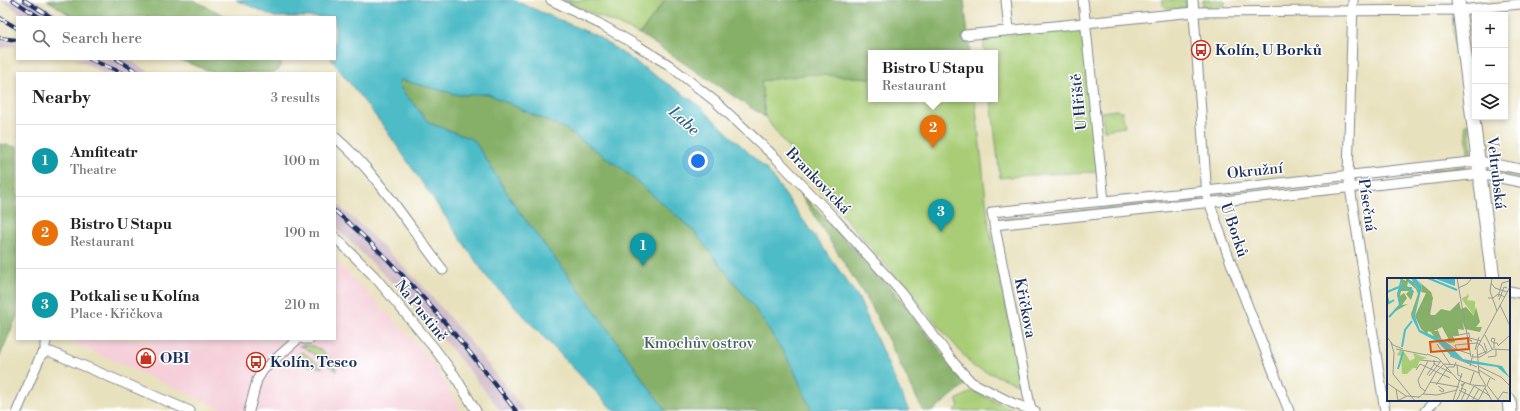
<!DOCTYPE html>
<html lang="en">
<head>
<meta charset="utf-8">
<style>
  :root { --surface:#fff; --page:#f6f6f6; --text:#222; --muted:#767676; --line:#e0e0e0; --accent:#1a73e8 }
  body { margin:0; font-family:"Libre Bodoni",serif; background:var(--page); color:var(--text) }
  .controls { position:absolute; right:12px; top:12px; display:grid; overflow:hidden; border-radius:0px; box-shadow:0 2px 6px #0003 }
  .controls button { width:36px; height:36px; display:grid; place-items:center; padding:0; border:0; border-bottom:1px solid var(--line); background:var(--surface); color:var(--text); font:20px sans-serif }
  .you { position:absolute; left:698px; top:161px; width:14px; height:14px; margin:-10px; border:3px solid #fff; border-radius:50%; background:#1a73e8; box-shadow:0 0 0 6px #1a73e833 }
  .badge { display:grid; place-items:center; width:26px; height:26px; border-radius:50%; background:var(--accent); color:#fff; font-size:13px; font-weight:700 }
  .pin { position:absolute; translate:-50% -33px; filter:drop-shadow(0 1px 2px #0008) }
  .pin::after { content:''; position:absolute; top:21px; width:14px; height:12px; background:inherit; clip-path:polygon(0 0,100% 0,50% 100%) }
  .popup { position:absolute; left:868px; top:50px; width:130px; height:52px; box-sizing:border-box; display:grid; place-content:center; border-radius:0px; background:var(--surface); filter:drop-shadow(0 1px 3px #0005); font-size:13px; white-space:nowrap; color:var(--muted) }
  .popup b { font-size:15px; color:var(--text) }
  .popup::after { content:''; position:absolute; left:50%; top:100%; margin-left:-8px; border:8px solid transparent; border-top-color:var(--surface) }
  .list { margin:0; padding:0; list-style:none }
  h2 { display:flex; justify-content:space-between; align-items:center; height:52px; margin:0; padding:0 16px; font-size:17px }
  h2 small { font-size:13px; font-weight:400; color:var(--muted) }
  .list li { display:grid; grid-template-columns:26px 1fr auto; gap:12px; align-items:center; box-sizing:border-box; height:72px; padding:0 16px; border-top:1px solid var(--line) }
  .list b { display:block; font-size:15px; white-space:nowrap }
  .list p { margin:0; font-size:13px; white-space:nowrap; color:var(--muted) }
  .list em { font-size:13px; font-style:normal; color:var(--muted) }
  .icon { flex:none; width:22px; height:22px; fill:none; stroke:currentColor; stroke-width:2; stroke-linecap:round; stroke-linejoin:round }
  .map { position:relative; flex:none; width:1520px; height:411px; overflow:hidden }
  .search { position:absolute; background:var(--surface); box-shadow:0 2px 6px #0003; left:16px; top:16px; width:320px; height:44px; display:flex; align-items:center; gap:10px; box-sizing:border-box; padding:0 14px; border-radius:0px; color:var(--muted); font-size:15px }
  .panel { position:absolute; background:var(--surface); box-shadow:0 2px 6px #0003; left:16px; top:72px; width:320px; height:268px; border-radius:0px }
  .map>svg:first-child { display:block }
  .built { fill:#f5cfd9 }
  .industrial { fill:#d1bdcb }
  .green { fill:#a9cd76; stroke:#627e6a }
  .forest { fill:#86b067; stroke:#507062 }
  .water { fill:#4ebcc7; stroke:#347692 }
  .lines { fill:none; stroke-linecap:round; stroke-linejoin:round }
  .street-casing { stroke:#82888e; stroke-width:11 }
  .secondary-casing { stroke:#82888e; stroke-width:15 }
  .street { stroke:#fff; stroke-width:9 }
  .secondary { stroke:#fff; stroke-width:13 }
  .rail-casing { stroke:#1b2f5e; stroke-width:4 }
  .rail { stroke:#fff; stroke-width:2.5; stroke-dasharray:8; stroke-linecap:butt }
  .labels { text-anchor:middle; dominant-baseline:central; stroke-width:3; stroke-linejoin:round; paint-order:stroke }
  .poi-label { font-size:15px; font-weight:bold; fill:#1b2f5e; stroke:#fff; text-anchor:start }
  .street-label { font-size:15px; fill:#1b2f5e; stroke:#fff }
  .park-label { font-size:15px; fill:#465e65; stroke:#fff }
  .water-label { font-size:16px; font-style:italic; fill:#2d6083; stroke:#fff }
  .inset-river { fill:none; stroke:#4ebcc7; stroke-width:2 }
  .inset-road { fill:none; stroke:#969a97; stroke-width:1 }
  .view { fill:#d45514; fill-opacity:0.15; stroke:#d45514; stroke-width:2 }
  .inset-edge { fill:none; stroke:#1b2f5e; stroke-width:2 }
</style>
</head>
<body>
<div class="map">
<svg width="1520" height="411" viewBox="0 0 1520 411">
  <rect width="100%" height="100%" fill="#fff"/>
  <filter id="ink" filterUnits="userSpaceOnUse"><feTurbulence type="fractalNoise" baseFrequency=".025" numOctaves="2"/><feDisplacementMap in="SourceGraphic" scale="8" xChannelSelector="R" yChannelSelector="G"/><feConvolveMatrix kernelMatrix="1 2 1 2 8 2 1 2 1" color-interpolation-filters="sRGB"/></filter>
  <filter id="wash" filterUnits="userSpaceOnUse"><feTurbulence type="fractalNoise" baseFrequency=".012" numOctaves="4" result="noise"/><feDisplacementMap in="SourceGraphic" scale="16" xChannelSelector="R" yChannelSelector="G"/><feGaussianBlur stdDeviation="0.9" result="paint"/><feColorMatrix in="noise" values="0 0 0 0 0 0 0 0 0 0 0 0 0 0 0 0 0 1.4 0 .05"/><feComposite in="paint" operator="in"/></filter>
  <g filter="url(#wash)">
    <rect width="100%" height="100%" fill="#e8e1bd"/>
    <path class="built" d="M335 260 420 347 441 376 461 411H227L64 339H335Z"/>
    <g class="industrial">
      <path d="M0 0H35L62 17H27Z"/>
      <path d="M0 40 17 43V45L0 49Z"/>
      <path d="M74 59H128L151 73H103L89 65Z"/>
      <path d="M335 202 367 231 418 281 469 340 525 411H501L454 352 404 294 335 227Z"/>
    </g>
    <g class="green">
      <path d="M562 0H665L640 34Z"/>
      <path d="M1163 0H1186V8L1167 9 1163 5Z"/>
      <path d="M1203 0H1225V6L1203 7Z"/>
      <path d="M1451 18 1455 21 1458 45 1455 46Z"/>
      <path d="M1079 28 1082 29 1098 172 1043 174 1000 178 991 99H995V53H985L983 40 985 39V37Z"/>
      <path d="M810 74 871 78V99H975L989 227 1008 315 1020 385 974 367 813 181 765 117 761 81Z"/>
      <path d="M1116 110 1122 111 1125 127 1104 130 1102 112Z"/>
      <path d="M1465 124H1469L1472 157 1469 159Z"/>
      <path d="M1465 166 1466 168 1356 179V177Z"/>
      <path d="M1500 169 1505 170 1504 172 1510 173 1511 171 1520 173V179L1501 174Z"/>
      <path d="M1200 198V200L1001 221 1000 219Z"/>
      <path d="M305 345C319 345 333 359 337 371L305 348 299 346Z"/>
      <path d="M301 352 304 353 323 368 291 363V361Z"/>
      <path d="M973 391 1015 410 1017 411H954L959 406 956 400Z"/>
    </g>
    <g class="forest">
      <path d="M47 0H193L228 17H73Z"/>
      <path d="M665 0H964L970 53H871V78L810 74 761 81 765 117 640 34Z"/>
      <path d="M177 59H283L278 71 270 73H215Z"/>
      <path d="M401 80 459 95 488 94 567 130 621 168 692 229 756 310 792 366 812 411H666L589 303 517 209 474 140 429 123 399 86 398 81Z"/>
      <path d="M0 144 17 147V316L0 356Z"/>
      <path d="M796 187 894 291 966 384 933 411H923L872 307Z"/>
    </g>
    <path class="water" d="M236 0H513L597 36 696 103 769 172 858 297 909 411H812L792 366 756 310 692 229 621 168 567 130 488 94 459 95 401 80 399 81V86L429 123 474 140 517 209 589 303 666 411H614L486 276 384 127 331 59H335V17H275Z"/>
  </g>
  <g filter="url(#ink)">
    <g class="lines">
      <g class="street-casing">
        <g id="street">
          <path d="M551 0 598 23 638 46 669 65 716 102 778 160 835 219 901 292 954 363 971 382 1012 403 1035 411"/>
          <path d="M1006 0 1009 30"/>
          <path d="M1083 0 1104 201"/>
          <path d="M1193 0 1207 196 1232 266 1289 411"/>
          <path d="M1353 0 1348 175 1385 411"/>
          <path d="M965 35 1194 12 1460 10 1520 4"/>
          <path d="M335 137C378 174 408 225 443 270"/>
          <path d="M994 225 1480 174 1520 182"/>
          <path d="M335 237 375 277 435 349 455 376 476 411"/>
          <path d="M1509 291 1520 293"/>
          <path d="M304 339H310"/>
          <path d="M45 352V344L47 339"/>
          <path d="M1031 410 992 212 1206 191 1479 161 1520 169"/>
          <path d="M17 411 41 355 45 352H51L190 411"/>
          <path d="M249 411 257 380 263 370 298 339"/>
          <path d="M1425 411 1436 400"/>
        </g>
      </g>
      <g class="secondary-casing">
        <g id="secondary">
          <path d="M1458 0 1493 279"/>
          <path d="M1509 400 1510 411"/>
        </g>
      </g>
      <use href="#street" class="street"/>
      <use href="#secondary" class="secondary"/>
      <g class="rail-casing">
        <g id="rail">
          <path d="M13 0 39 17"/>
          <path d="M24 0 51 17"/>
          <path d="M0 18 17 28"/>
          <path d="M0 38 17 40"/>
          <path d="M89 59 123 73"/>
          <path d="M117 59 139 73"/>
          <path d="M335 211C404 269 461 340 516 411"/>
        </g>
      </g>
      <use href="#rail" class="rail"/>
    </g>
  </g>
  <defs>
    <g id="bus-ring" transform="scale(1)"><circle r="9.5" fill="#fff" stroke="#c8321e" stroke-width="1.5"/><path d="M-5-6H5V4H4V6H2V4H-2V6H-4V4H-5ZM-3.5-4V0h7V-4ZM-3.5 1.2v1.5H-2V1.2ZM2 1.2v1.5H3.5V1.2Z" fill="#c8321e"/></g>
    <g id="shop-ring" transform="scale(1)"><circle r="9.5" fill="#fff" stroke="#c8321e" stroke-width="1.5"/><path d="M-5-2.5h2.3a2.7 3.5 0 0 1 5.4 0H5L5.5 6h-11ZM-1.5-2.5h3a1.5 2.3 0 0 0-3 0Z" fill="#c8321e"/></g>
  </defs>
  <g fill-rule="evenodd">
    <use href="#bus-ring" x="1201" y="50"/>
    <use href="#shop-ring" x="146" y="358"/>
    <use href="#bus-ring" x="256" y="362"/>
  </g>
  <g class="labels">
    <g class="poi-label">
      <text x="1215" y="50">Kolín, U Borků</text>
      <text x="160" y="358">OBI</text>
      <text x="270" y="362">Kolín, Tesco</text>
    </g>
    <g class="street-label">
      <text transform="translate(1079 102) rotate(-96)">U Hřiště</text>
      <text transform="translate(1255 171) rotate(-6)">Okružní</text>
      <text transform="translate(1496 173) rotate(83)">Veltrubská</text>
      <text transform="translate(818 181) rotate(46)">Brankovická</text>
      <text transform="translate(1367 205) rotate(82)">Písečná</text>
      <text transform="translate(1234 230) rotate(71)">U Borků</text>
      <text transform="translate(1025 308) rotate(79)">Křičkova</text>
      <text transform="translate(421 311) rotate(51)">Na Pustině</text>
    </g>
    <g class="park-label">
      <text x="699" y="343">Kmochův ostrov</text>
    </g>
    <g class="water-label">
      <text transform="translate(684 121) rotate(42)">Labe</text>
    </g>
  </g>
  <g transform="translate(1387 278)">
    <rect width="123" height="123" fill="#e8e1bd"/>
    <path d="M79 15 81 16 82 18 80 22 88 23V39L76 23 75 20 81 17ZM13 72H16L23 83 28 80 26 75 40 80 33 82 30 90H26L20 96H15L14 78 10 77Z" fill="#a9cd76"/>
    <path d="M13 0 19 3V0H20L27 5 31 12V22L25 42 24 36 31 16 29 11 21 4 20 8 27 13 24 22 19 16 22 13H14L13 18 17 15 20 20 15 27 21 26 7 34 13 27 10 16 15 5ZM28 0 44 14 46 20 43 37H48L54 31 63 33 72 24 74 31 79 29 87 38 89 29 93 44 89 49H95L93 54 78 51 76 44 77 52 71 51 72 57 66 58 68 64 62 65 59 63 61 60 55 49 47 53H51L54 61 48 60 44 54 41 53 40 56 46 59 40 56 34 51 28 38 39 15 34 14 35 7Z" fill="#86b067"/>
    <path d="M19 0 26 4 24 0H28L35 8 28 38 33 52 58 63 76 81 115 88 123 100 110 89 81 85 64 78 51 64 32 54 25 40 31 22V12L27 5 23 6ZM68 0V8L49 1V0Z" fill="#4ebcc7"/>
    <path class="inset-river" d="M41 0 70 12M14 10H24L25 17M0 14 12 9M0 19 2 25 7 22M2 39 13 27 11 16 15 0M15 69 18 52 25 43M11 91 16 74"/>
    <path class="inset-road" d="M70 0 84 79M105 0 103 13 110 33M104 5 108 10 120 14M71 10 80 6 85 0M111 19 115 5 122 3M101 20H106L111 16 118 19M112 22 117 9 120 10M44 25 42 34 54 61M113 27 123 48M64 33 73 24M98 57 105 71 123 72M67 58 82 55 83 63H85L83 62M0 59 6 67 16 71M55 62 68 71 83 76M67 62 83 60 94 63M4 64 7 75 6 96 28 123M50 66 63 86M111 68 123 57M107 70V64L108 61 105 60 104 63 107 65H110L111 67M9 71 40 77M70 72 68 67 90 65 95 68 99 76M88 72 92 59M40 76 51 80 71 102 85 107 98 108M91 77 100 73 97 65M63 78 90 89M85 79H93L106 71M101 79 109 78V71M33 82 53 84M47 82V86L64 95M70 87 93 95M70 87 71 97 75 99M83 88 86 76M91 88 114 99 123 108M29 92 33 86 63 100M92 92 108 102M40 97 48 85M42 98 54 83M103 100 100 107 112 123M43 104 72 109M0 105 19 118M83 106 87 94M49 107 61 89H67L69 84M51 108 57 112 56 114 52 112M74 110 79 112 74 123M98 110 105 123M9 111 11 123M72 112 91 122M38 113 33 109 31 102 41 83M36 116 50 117 70 112M31 120 37 115 49 94 57 86 70 87M10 123 20 118 32 119M66 123 75 95M69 123 72 118 75 110 76 108V107L78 105 74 107 76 108M79 123 87 108 103 118M85 123 92 111M91 123 99 108 92 96 90 70 123 9M110 123 116 114 121 115"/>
    <path class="view" d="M81 60 82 71 44 74 43 64Z"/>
    <rect width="123" height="123" class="inset-edge"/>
  </g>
</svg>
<div class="controls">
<button>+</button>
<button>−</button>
<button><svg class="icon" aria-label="layers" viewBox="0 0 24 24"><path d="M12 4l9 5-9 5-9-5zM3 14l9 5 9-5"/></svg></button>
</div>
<div class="you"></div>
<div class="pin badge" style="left:643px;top:266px;background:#0f9aa8">1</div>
<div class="pin badge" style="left:933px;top:148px;background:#e8710a">2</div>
<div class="popup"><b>Bistro U Stapu</b>Restaurant</div>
<div class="pin badge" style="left:941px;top:232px;background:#0f9aa8">3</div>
<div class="search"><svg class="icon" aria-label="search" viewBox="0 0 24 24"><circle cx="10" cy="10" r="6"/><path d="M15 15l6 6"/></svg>Search here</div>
<section class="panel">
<h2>Nearby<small>3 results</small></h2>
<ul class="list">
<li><span class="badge" style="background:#0f9aa8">1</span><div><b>Amfiteatr</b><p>Theatre</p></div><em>100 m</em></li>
<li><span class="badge" style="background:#e8710a">2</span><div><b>Bistro U Stapu</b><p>Restaurant</p></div><em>190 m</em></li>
<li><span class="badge" style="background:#0f9aa8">3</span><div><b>Potkali se u Kolína</b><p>Place · Křičkova</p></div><em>210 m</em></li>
</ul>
</section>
</div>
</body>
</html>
